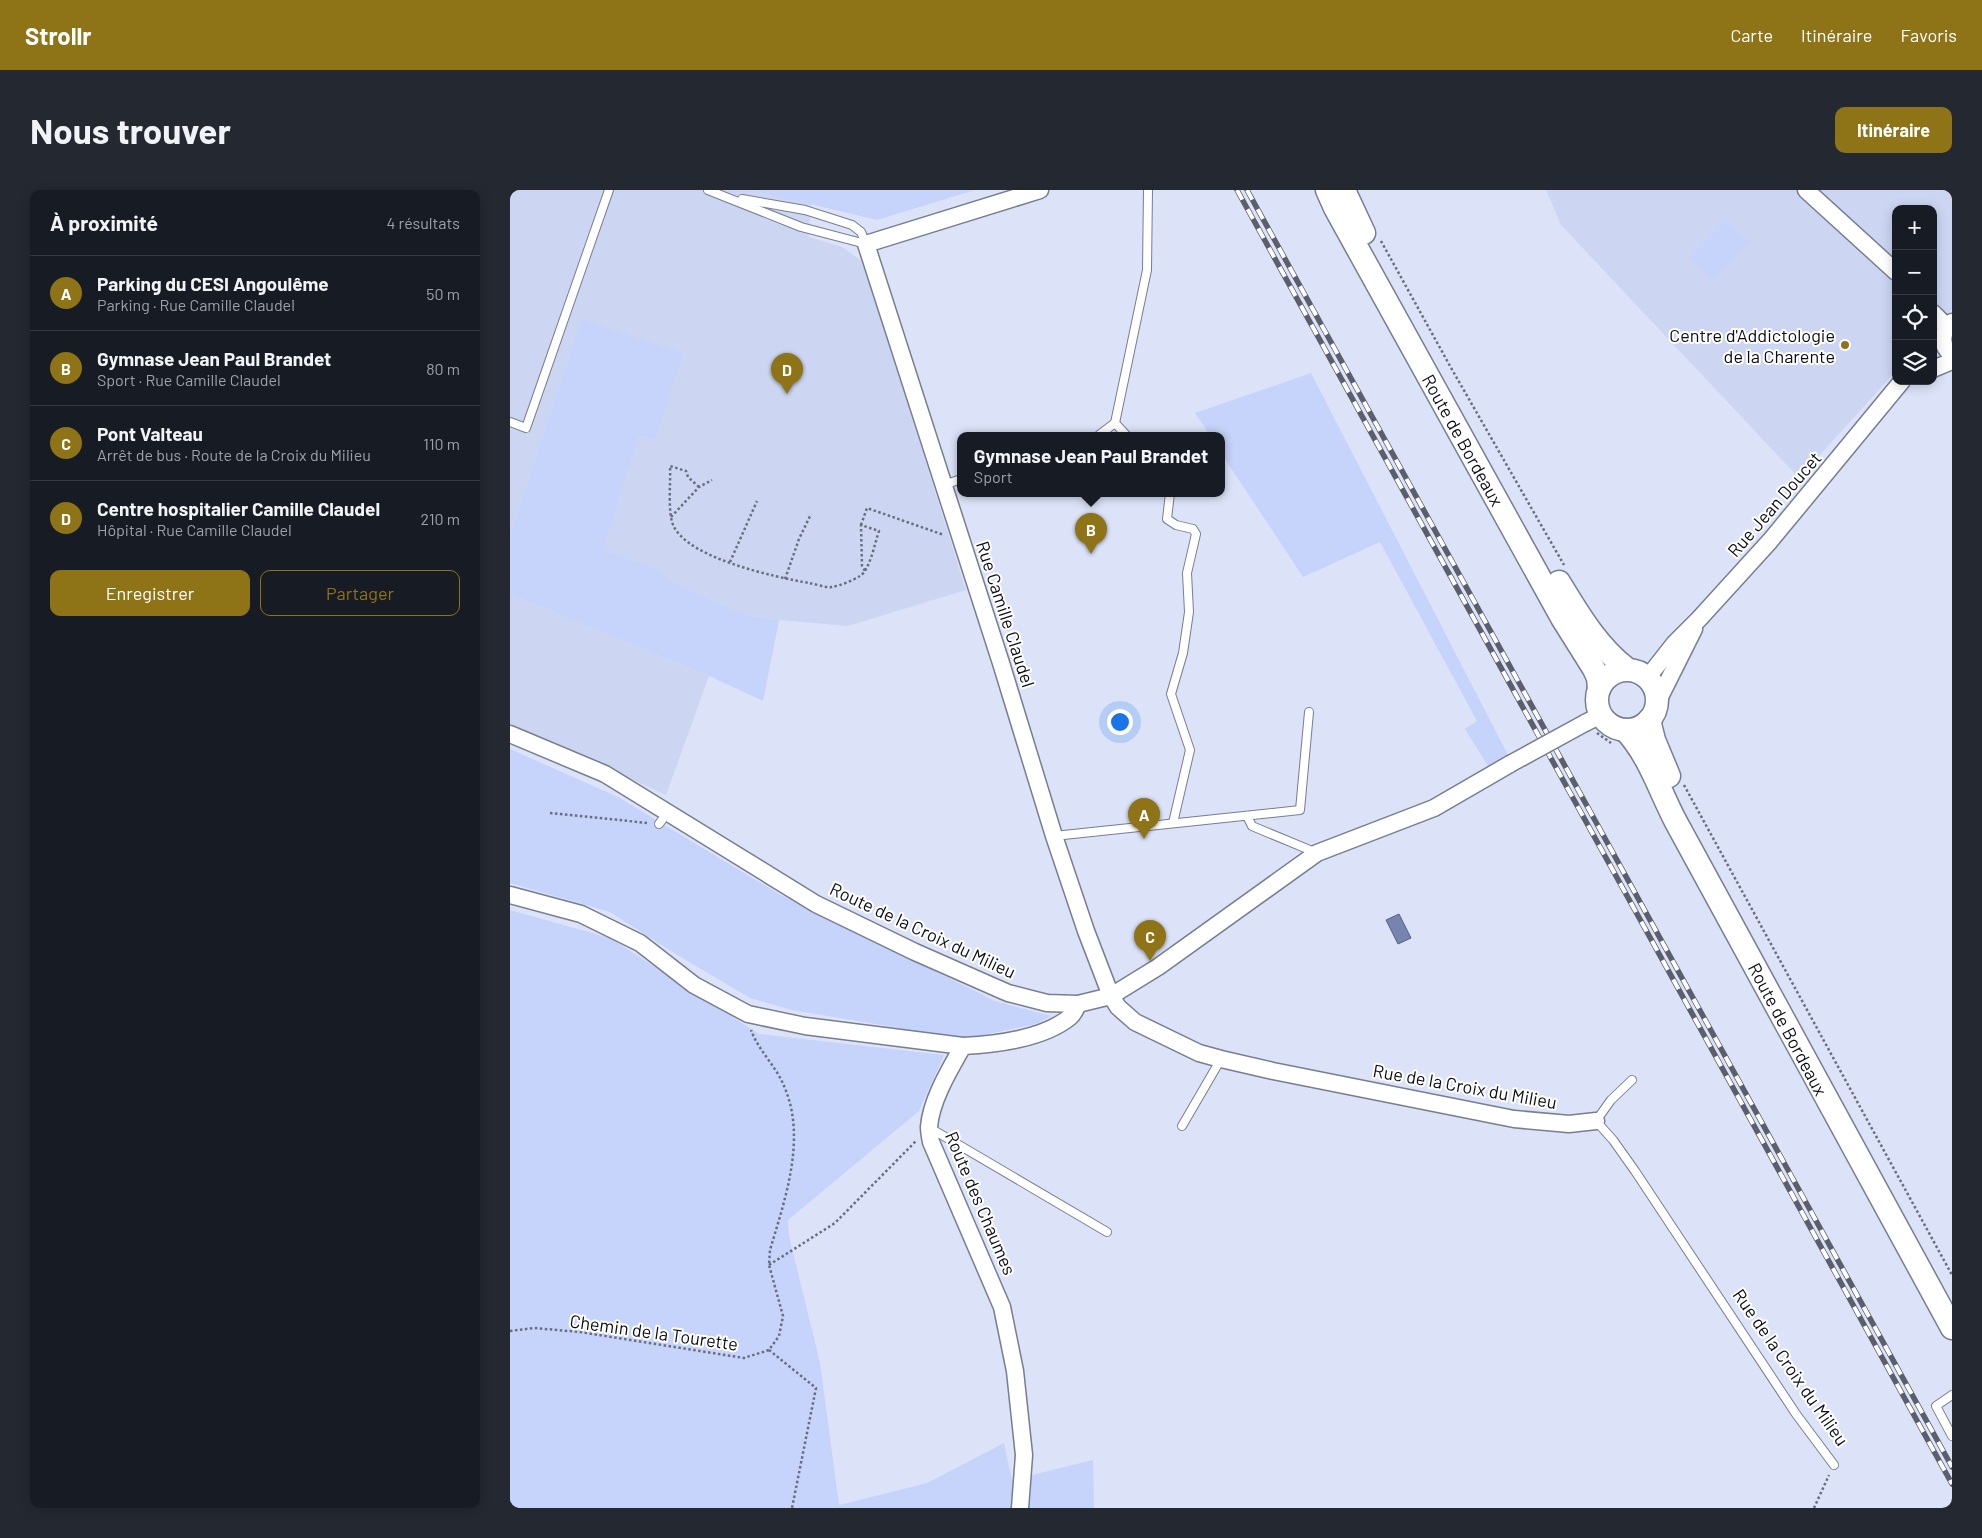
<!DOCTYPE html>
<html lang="fr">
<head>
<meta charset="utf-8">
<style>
  :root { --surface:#171b24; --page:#242831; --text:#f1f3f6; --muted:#9ea1a6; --line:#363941; --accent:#8e7317 }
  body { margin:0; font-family:Barlow,sans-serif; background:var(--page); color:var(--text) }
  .controls { position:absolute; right:15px; top:15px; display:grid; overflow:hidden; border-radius:10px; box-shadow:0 2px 12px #0003 }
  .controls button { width:45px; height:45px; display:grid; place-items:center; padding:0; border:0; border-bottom:1px solid var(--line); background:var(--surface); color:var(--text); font:25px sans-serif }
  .you { position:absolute; left:609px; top:531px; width:18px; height:18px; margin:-12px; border:4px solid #fff; border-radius:50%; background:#1a73e8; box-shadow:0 0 0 8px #1a73e833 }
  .badge { display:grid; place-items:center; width:32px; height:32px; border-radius:50%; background:var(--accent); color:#fff; font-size:16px; font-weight:700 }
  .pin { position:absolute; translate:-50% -41px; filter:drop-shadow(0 1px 2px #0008) }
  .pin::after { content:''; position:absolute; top:26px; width:18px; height:15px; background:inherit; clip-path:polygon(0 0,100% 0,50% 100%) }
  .popup { position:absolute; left:447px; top:242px; width:268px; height:65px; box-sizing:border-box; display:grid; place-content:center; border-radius:10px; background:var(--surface); filter:drop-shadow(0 1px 4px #0005); font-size:16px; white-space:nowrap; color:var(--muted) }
  .popup b { font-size:19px; color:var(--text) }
  .popup::after { content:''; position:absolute; left:50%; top:100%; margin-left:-10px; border:10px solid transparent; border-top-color:var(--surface) }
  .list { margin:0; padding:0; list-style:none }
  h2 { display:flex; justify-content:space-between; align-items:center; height:65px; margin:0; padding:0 20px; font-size:21px }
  h2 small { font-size:16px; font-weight:400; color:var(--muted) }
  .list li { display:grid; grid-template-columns:32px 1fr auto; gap:15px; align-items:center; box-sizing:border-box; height:75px; padding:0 20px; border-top:1px solid var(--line) }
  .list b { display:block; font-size:19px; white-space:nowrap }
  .list p { margin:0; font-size:16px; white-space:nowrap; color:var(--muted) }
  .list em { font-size:16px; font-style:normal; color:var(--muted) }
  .actions { display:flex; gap:10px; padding:15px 20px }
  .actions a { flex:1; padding:11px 0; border:1px solid var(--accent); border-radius:10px; text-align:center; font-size:18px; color:var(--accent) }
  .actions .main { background:var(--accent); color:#fff }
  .icon { flex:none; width:28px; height:28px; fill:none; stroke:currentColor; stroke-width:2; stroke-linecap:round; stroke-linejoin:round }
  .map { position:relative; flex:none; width:1442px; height:1318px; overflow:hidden; border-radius:10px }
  header { display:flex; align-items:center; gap:30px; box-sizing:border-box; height:70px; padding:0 25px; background:var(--accent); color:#fff }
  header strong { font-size:24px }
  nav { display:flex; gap:28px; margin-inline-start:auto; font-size:18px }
  .intro { display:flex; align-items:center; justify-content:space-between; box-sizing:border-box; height:120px; padding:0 30px }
  h1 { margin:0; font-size:35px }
  .button { padding:12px 22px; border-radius:10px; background:var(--accent); color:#fff; font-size:18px; font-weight:700 }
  main { display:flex; gap:30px; padding:0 30px }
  aside { flex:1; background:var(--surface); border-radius:10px; box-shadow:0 2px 12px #0003 }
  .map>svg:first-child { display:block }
  .built { fill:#ccd6f2 }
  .green { fill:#c6d3fa }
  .water { fill:#7784ad; stroke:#57607f }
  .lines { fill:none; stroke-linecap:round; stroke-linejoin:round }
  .lane-casing { stroke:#777e91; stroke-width:10 }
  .street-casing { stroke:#777e91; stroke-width:19 }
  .secondary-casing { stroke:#777e91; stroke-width:25 }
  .path { stroke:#6a6e7c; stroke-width:2.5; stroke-dasharray:2.5 2.5; stroke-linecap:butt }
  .lane { stroke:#fff; stroke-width:8 }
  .street { stroke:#fff; stroke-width:16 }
  .secondary { stroke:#fff; stroke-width:22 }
  .rail-casing { stroke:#5b5f6c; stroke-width:5.5 }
  .rail { stroke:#fff; stroke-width:4; stroke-dasharray:11; stroke-linecap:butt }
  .street-bridge-casing { stroke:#777e91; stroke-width:19; stroke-linecap:butt }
  .street-bridge { stroke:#fff; stroke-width:16 }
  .poi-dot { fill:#8e7317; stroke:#fff; stroke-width:2 }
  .labels { text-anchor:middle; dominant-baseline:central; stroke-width:4; stroke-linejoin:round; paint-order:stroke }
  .poi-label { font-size:18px; fill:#0b0d14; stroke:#fff; text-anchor:end }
  .street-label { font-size:18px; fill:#0b0d14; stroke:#fff }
</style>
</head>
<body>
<header>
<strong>Strollr</strong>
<nav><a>Carte</a><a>Itinéraire</a><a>Favoris</a></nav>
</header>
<div class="intro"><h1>Nous trouver</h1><a class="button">Itinéraire</a></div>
<main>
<aside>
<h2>À proximité<small>4 résultats</small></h2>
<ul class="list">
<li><span class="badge">A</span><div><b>Parking du CESI Angoulême</b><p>Parking · Rue Camille Claudel</p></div><em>50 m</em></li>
<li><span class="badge">B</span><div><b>Gymnase Jean Paul Brandet</b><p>Sport · Rue Camille Claudel</p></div><em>80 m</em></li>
<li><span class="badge">C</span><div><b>Pont Valteau</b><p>Arrêt de bus · Route de la Croix du Milieu</p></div><em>110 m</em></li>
<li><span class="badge">D</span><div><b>Centre hospitalier Camille Claudel</b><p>Hôpital · Rue Camille Claudel</p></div><em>210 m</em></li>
</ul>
<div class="actions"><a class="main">Enregistrer</a><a>Partager</a></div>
</aside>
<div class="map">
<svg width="1442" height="1318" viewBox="0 0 1442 1318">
  <rect width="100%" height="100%" fill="#dce3f9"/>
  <g class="built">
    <path d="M0 0H242L301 14 299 47 332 57 353 72 456 400 338 436 269 430 236 425 170 396 141 376 93 360 129 246 145 250 71 129 0 346Z"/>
    <path d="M1036 0H1442V119L1423 140V19H1386V181L1289 288 1051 35Z"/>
    <path d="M0 404 199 486 156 605 0 534Z"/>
  </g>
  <g class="green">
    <path d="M242 0H465L367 30Z"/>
    <path d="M1217 30 1239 52 1203 89 1180 67Z"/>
    <path d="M71 129 173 163 145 250 129 246 93 360 141 376 170 396 236 425 269 430 253 511 199 486 0 404V346Z"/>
    <path d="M801 183 998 565 978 576 955 539 967 531 870 352 793 387 711 263V245H700L685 223Z"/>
    <path d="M0 559 108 607 269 704 485 811 541 826 526 834 454 849 282 820 240 808 164 763 100 722 0 693Z"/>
    <path d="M0 720 100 748 249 844 434 865 409 921 278 1030 279 1046 310 1173 329 1315 417 1293 494 1253 502 1290 583 1270 584 1318H0Z"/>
  </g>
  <path class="water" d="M889 724 901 748 888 754 876 730Z"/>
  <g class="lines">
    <g class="lane-casing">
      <g id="lane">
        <path d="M198 0 291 37 356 54"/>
        <path d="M232 9 295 20 342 35 351 42 356 54"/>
        <path d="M0 232 16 238 99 0"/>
        <path d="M605 233 616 245"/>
        <path d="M589 245 605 233 637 80 638 0"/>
        <path d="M434 295 451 289"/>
        <path d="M660 303 657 329 666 335 683 339 686 344 677 383 679 422 673 463 661 504 680 560 663 633"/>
        <path d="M737 626 742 636 807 663"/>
        <path d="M149 634 158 622"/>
        <path d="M544 646 790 620 799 522"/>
        <path d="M1122 890 1101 910 1086 931 1103 950 1125 981 1286 1224 1324 1275"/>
        <path d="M672 936 711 869"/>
        <path d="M420 938 597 1042"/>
        <path d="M1442 1205 1426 1216 1442 1246"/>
      </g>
    </g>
    <g class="street-casing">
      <g id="street">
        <path d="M530 0 356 54 491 473 544 646 576 741 601 806 608 817 625 832 689 863 711 869 763 881 1004 929 1059 934 1086 931"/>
        <path d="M1296 0 1386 82"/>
        <path d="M1423 123 1437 137"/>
        <path d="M1442 132C1431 142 1430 156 1442 165"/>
        <path d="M1423 179 1442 171"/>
        <path d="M1135 485 1142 482 1164 454 1189 429 1260 351 1392 191"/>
        <path d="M1147 513 1184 439"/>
        <path d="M1075 533 1091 525"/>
        <path d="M0 544 95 584 306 714 405 762 498 803 537 813 568 814 601 806 648 777 807 663 924 618 1000 574"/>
        <path d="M0 705 71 724 130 753 184 795 238 824 295 836 453 856"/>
        <path d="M510 1318 514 1265 505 1181 492 1117 421 952C420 947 419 942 419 937 421 910 440 879 453 856 487 854 533 849 560 827 564 824 566 818 568 814"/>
      </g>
    </g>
    <g class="secondary-casing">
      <g id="secondary">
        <path d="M817 0 825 18 1052 428 1084 479 1088 488 1089 499"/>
        <path d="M834 0 854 43"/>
        <path d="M1049 392C1068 423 1087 456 1117 479"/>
        <circle cx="1117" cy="510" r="30"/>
        <path d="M1139 530 1144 550 1159 586"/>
        <path d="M1115 540C1139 565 1150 602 1166 632L1442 1138"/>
      </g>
    </g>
    <g class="path">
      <path d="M871 51 940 176 1054 375"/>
      <path d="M189 297 178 287 176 281 160 276C161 291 157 324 164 337 181 369 265 387 299 393 306 394 315 398 322 397 329 396 344 390 350 386 360 380 365 352 369 341L351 335 352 376 355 381"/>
      <path d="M161 327 189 297 202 290"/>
      <path d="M351 335 357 318 434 345"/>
      <path d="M220 372 247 311"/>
      <path d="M275 389 289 349 301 324"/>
      <path d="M1087 543 1101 553"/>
      <path d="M1174 595 1442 1085"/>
      <path d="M40 623 138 633"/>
      <path d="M259 1075 325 1033 406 951"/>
      <path d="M0 1141 24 1138 70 1142 234 1168 259 1160 269 1146 273 1126 259 1075 260 1060C275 1009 297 948 274 896 266 876 248 860 241 840"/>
      <path d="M259 1160 306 1198 282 1318"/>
      <path d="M1304 1318 1319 1285"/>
    </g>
    <use href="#lane" class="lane"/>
    <use href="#street" class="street"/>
    <use href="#secondary" class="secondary"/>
    <g class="rail-casing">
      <g id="rail">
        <path d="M727 0 1442 1294"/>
        <path d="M737 0 1442 1277"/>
      </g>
    </g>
    <use href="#rail" class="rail"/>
    <g class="street-bridge-casing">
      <path id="street-bridge" d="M1000 574 1075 533"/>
    </g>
    <use href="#street-bridge" class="street-bridge"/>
  </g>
  <circle class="poi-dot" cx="1335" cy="155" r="5"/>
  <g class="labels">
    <g class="poi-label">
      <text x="1325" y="145">Centre d'Addictologie<tspan x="1325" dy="21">de la Charente</tspan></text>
    </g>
    <g class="street-label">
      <text transform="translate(953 250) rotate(61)">Route de Bordeaux</text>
      <text transform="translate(1264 314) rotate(-49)">Rue Jean Doucet</text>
      <text transform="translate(496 424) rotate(72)">Rue Camille Claudel</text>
      <text transform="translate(413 740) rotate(25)">Route de la Croix du Milieu</text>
      <text transform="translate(1278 839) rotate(62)">Route de Bordeaux</text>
      <text transform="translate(955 896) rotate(10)">Rue de la Croix du Milieu</text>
      <text transform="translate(471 1013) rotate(67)">Route des Chaumes</text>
      <text transform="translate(144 1142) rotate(8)">Chemin de la Tourette</text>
      <text transform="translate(1281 1177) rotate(55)">Rue de la Croix du Milieu</text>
    </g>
  </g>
</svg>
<div class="controls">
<button>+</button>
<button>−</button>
<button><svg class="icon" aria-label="locate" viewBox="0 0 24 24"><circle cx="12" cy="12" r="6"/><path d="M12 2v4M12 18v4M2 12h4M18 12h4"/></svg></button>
<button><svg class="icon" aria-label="layers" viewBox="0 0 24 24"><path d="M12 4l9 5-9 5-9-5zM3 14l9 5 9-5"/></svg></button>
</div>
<div class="you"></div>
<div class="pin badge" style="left:634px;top:649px">A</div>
<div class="pin badge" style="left:581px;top:364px">B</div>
<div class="popup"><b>Gymnase Jean Paul Brandet</b>Sport</div>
<div class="pin badge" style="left:640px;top:771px">C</div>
<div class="pin badge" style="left:277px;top:204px">D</div>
</div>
</main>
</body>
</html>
